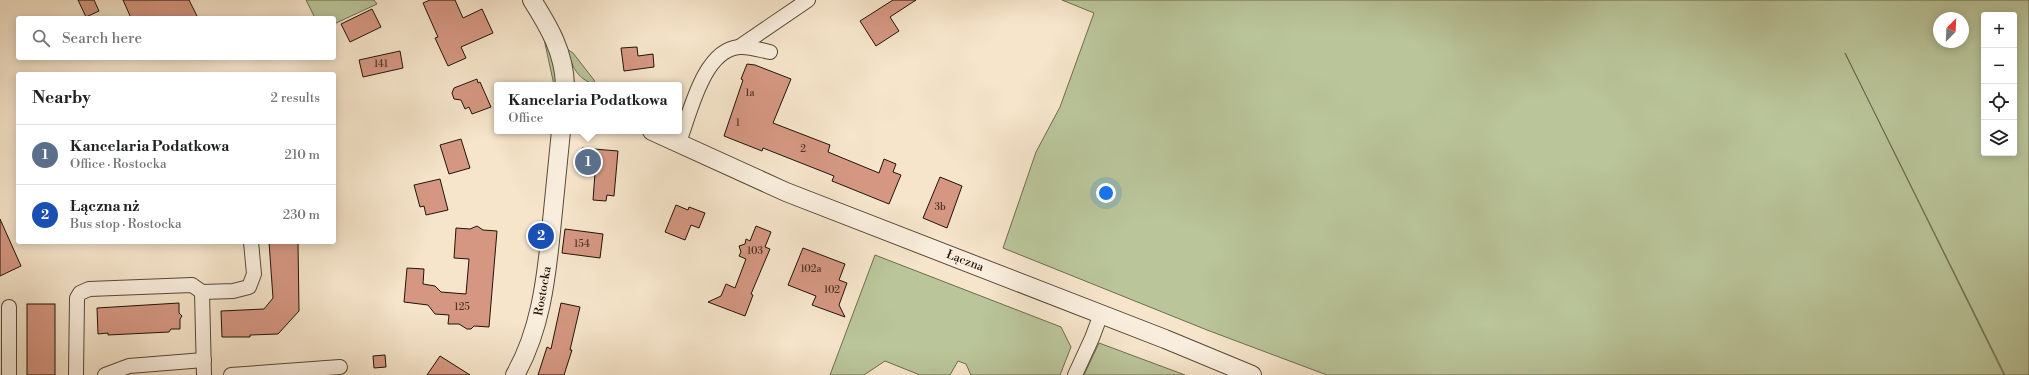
<!DOCTYPE html>
<html lang="en">
<head>
<meta charset="utf-8">
<style>
  :root { --surface:#fff; --page:#f2f2f2; --text:#202124; --muted:#757577; --line:#e0e0e0; --accent:#7c3aed }
  body { margin:0; font-family:"Libre Bodoni",serif; background:var(--page); color:var(--text) }
  .controls { position:absolute; right:12px; top:12px; display:grid; overflow:hidden; border-radius:4px; box-shadow:0 2px 10px #0003 }
  .controls button { width:36px; height:36px; display:grid; place-items:center; padding:0; border:0; border-bottom:1px solid var(--line); background:var(--surface); color:var(--text); font:20px sans-serif }
  .compass { position:absolute; left:1933px; top:12px; width:36px; height:36px; border-radius:50%; background:var(--surface); box-shadow:0 2px 10px #0003; rotate:24deg }
  .you { position:absolute; left:1106px; top:193px; width:14px; height:14px; margin:-10px; border:3px solid #fff; border-radius:50%; background:#1a73e8; box-shadow:0 0 0 6px #1a73e833 }
  .badge { display:grid; place-items:center; width:26px; height:26px; border-radius:50%; background:var(--accent); color:#fff; font-size:13px; font-weight:700 }
  .pin { position:absolute; translate:-50% -50%; border:2px solid #fff; box-shadow:0 1px 4px #0006 }
  .popup { position:absolute; left:494px; top:82px; width:188px; height:52px; box-sizing:border-box; display:grid; place-content:center; border-radius:4px; background:var(--surface); filter:drop-shadow(0 1px 3px #0005); font-size:13px; white-space:nowrap; color:var(--muted) }
  .popup b { font-size:15px; color:var(--text) }
  .popup::after { content:''; position:absolute; left:50%; top:100%; margin-left:-8px; border:8px solid transparent; border-top-color:var(--surface) }
  .list { margin:0; padding:0; list-style:none }
  h2 { display:flex; justify-content:space-between; align-items:center; height:52px; margin:0; padding:0 16px; font-size:17px }
  h2 small { font-size:13px; font-weight:400; color:var(--muted) }
  .list li { display:grid; grid-template-columns:26px 1fr auto; gap:12px; align-items:center; box-sizing:border-box; height:60px; padding:0 16px; border-top:1px solid var(--line) }
  .list b { display:block; font-size:15px; white-space:nowrap }
  .list p { margin:0; font-size:13px; white-space:nowrap; color:var(--muted) }
  .list em { font-size:13px; font-style:normal; color:var(--muted) }
  .icon { flex:none; width:22px; height:22px; fill:none; stroke:currentColor; stroke-width:2; stroke-linecap:round; stroke-linejoin:round }
  .map { position:relative; flex:none; width:2029px; height:375px; overflow:hidden }
  .search { position:absolute; background:var(--surface); box-shadow:0 2px 10px #0003; left:16px; top:16px; width:320px; height:44px; display:flex; align-items:center; gap:10px; box-sizing:border-box; padding:0 14px; border-radius:4px; color:var(--muted); font-size:15px }
  .panel { position:absolute; background:var(--surface); box-shadow:0 2px 10px #0003; left:16px; top:72px; width:320px; height:172px; border-radius:4px }
  .map>svg:first-child { display:block }
  .green { fill:#bac59a; stroke:#6e6c50; fill-rule:evenodd }
  .building { fill:#d59782; stroke:#211307 }
  .lines { fill:none; stroke-linecap:round; stroke-linejoin:round }
  .minor-casing { stroke:#564838; stroke-width:16 }
  .tertiary-casing { stroke:#564838; stroke-width:20 }
  .minor { stroke:#f9eedd; stroke-width:14 }
  .tertiary { stroke:#f9eedd; stroke-width:18 }
  .labels { text-anchor:middle; dominant-baseline:central; stroke-width:3.5; stroke-linejoin:round; paint-order:stroke }
  .number-label { font-size:10px; fill:#4e3426 }
  .street-label { font-size:12px; fill:#211307; stroke:#f9eedd }
</style>
</head>
<body>
<div class="map">
<svg width="2029" height="375" viewBox="0 0 2029 375">
  <rect width="100%" height="100%" fill="#f6e5cb"/>
  <filter id="stains"><feTurbulence type="fractalNoise" baseFrequency=".005" numOctaves="4"/><feColorMatrix values="0 0 0 0 .2 0 0 0 0 .09 0 0 0 0 .02 0 0 0 .5 -.17"/></filter>
  <radialGradient id="worn" r=".72"><stop offset=".6" stop-color="#630" stop-opacity="0"/><stop offset="1" stop-color="#630" stop-opacity=".3"/></radialGradient>
  <g class="green">
    <path d="M306 0H374L377 4 334 24V18H315Z"/>
    <path d="M1062 0H2029V375H2005L1845 53 2004 375H1327L1207 330 1003 248 1036 152 1060 107 1094 13ZM1984 15H2014V153H1984ZM1939 18H1963V42H1939Z"/>
    <path d="M544 39 553 57 557 85H554Z"/>
    <path d="M567 49 573 53 594 80 595 85C575 77 573 67 567 49Z"/>
    <path d="M875 255 1061 327 1071 347 1060 375H971L966 364 958 361 950 375H920L885 361 864 375H830Z"/>
    <path d="M1099 343 1185 375H1084Z"/>
  </g>
  <g class="building">
    <path d="M78 0H94L99 11 86 17Z"/>
    <path d="M123 0H189L198 18H131Z"/>
    <path d="M430 0H455L463 18 482 9 493 33 461 47 466 58 448 66 435 38 438 37 423 3Z"/>
    <path d="M893 0H916L890 17 899 31 876 46 860 21Z"/>
    <path d="M372 9 381 27 350 42 341 24Z"/>
    <path d="M637 47 638 56 653 54 654 67 624 71 621 48Z"/>
    <path d="M400 51 403 68 363 77 359 60Z"/>
    <path d="M747 64 755 65 791 79 773 123 830 145 828 152 879 173 884 159 896 164 893 172 901 175 889 204 832 181 834 176 763 148 762 151 724 136 743 80 741 79Z"/>
    <path d="M477 79 478 83 480 82 491 107 472 114 469 107 465 109 461 100 454 99 452 93 454 88Z"/>
    <path d="M461 139 470 168 449 174 440 145Z"/>
    <path d="M582 148 618 151 614 196 607 195 606 201 593 200 595 173 580 171Z"/>
    <path d="M940 177 962 186 947 228 923 218Z"/>
    <path d="M440 179 448 210 426 215 424 206 420 207 414 185Z"/>
    <path d="M676 205 688 210 689 207 705 213 699 228 691 225 685 240 665 232Z"/>
    <path d="M0 219 21 266 0 276Z"/>
    <path d="M477 226 483 230 497 231 489 327 474 326 471 329H467L459 324H448L449 315 435 314 428 305 404 302 407 268 424 269 423 284 435 286 441 292 466 294 469 259 454 258 456 228 470 229Z"/>
    <path d="M756 226 771 232 765 247 770 249 751 294 753 295 745 316 708 302 721 296 726 284 735 288 746 259 739 256 741 252 739 246 745 244 746 239 750 241Z"/>
    <path d="M565 229 603 234 600 258 562 253Z"/>
    <path d="M269 242H298L299 311 278 334 250 335V337H222L221 311 264 309 273 298Z"/>
    <path d="M803 248 845 264 839 280 847 283 839 305 845 317 812 305 816 296 788 285Z"/>
    <path d="M179 303V313L182 316 180 319V329H171L169 332 108 335V333L98 334 97 308Z"/>
    <path d="M561 303 580 307 570 350H572L564 375H538L547 347 551 349Z"/>
    <rect x="27" y="304" width="28" height="71"/>
    <path d="M385 355 386 367 374 368 373 356Z"/>
    <path d="M440 356 470 375H427Z"/>
  </g>
  <g class="lines">
    <g class="minor-casing">
      <g id="minor">
        <path d="M739 47 808 0"/>
        <path d="M679 142C690 114 703 50 739 47 749 46 760 50 770 52"/>
        <path d="M202 292 204 375"/>
        <path d="M9 375V307"/>
        <path d="M76 375 77 298 80 293 89 289 192 285 202 292 233 291 249 287 254 274 251 242"/>
        <path d="M105 375 129 366 204 360"/>
        <path d="M231 375 340 367"/>
        <path d="M1075 375 1092 338 1101 314"/>
      </g>
    </g>
    <g class="tertiary-casing">
      <g id="tertiary">
        <path d="M532 0C549 27 564 52 565 85"/>
        <path d="M652 131 786 192 1165 339 1252 375"/>
        <path d="M515 375C540 331 546 281 551 231 554 198 558 164 561 131"/>
      </g>
    </g>
    <use href="#minor" class="minor"/>
    <use href="#tertiary" class="tertiary"/>
  </g>
  <g class="labels">
    <g class="number-label">
      <text x="381" y="64">141</text>
      <text x="750" y="93">1a</text>
      <text x="738" y="123">1</text>
      <text x="803" y="149">2</text>
      <text x="940" y="207">3b</text>
      <text x="582" y="244">154</text>
      <text x="755" y="251">103</text>
      <text x="811" y="269">102a</text>
      <text x="832" y="290">102</text>
      <text x="462" y="307">125</text>
    </g>
    <g class="street-label">
      <text transform="translate(965 261) rotate(21)">Łączna</text>
      <text transform="translate(543 291) rotate(-80)">Rostocka</text>
    </g>
  </g>
  <rect width="100%" height="100%" filter="url(#stains)"/>
  <rect width="100%" height="100%" fill="url(#worn)"/>
</svg>
<div class="controls">
<button>+</button>
<button>−</button>
<button><svg class="icon" aria-label="locate" viewBox="0 0 24 24"><circle cx="12" cy="12" r="6"/><path d="M12 2v4M12 18v4M2 12h4M18 12h4"/></svg></button>
<button><svg class="icon" aria-label="layers" viewBox="0 0 24 24"><path d="M12 4l9 5-9 5-9-5zM3 14l9 5 9-5"/></svg></button>
</div>
<svg class="compass" viewBox="-18 -18 36 36"><path d="M0-13l5 13h-10z" fill="#e53935"/><path d="M0 13l5-13h-10z" fill="#757577"/></svg>
<div class="you"></div>
<div class="pin badge" style="left:588px;top:162px;background:#5c6f8a">1</div>
<div class="popup"><b>Kancelaria Podatkowa</b>Office</div>
<div class="pin badge" style="left:541px;top:236px;background:#1a4fb4">2</div>
<div class="search"><svg class="icon" aria-label="search" viewBox="0 0 24 24"><circle cx="10" cy="10" r="6"/><path d="M15 15l6 6"/></svg>Search here</div>
<section class="panel">
<h2>Nearby<small>2 results</small></h2>
<ul class="list">
<li><span class="badge" style="background:#5c6f8a">1</span><div><b>Kancelaria Podatkowa</b><p>Office · Rostocka</p></div><em>210 m</em></li>
<li><span class="badge" style="background:#1a4fb4">2</span><div><b>Łączna nż</b><p>Bus stop · Rostocka</p></div><em>230 m</em></li>
</ul>
</section>
</div>
</body>
</html>
